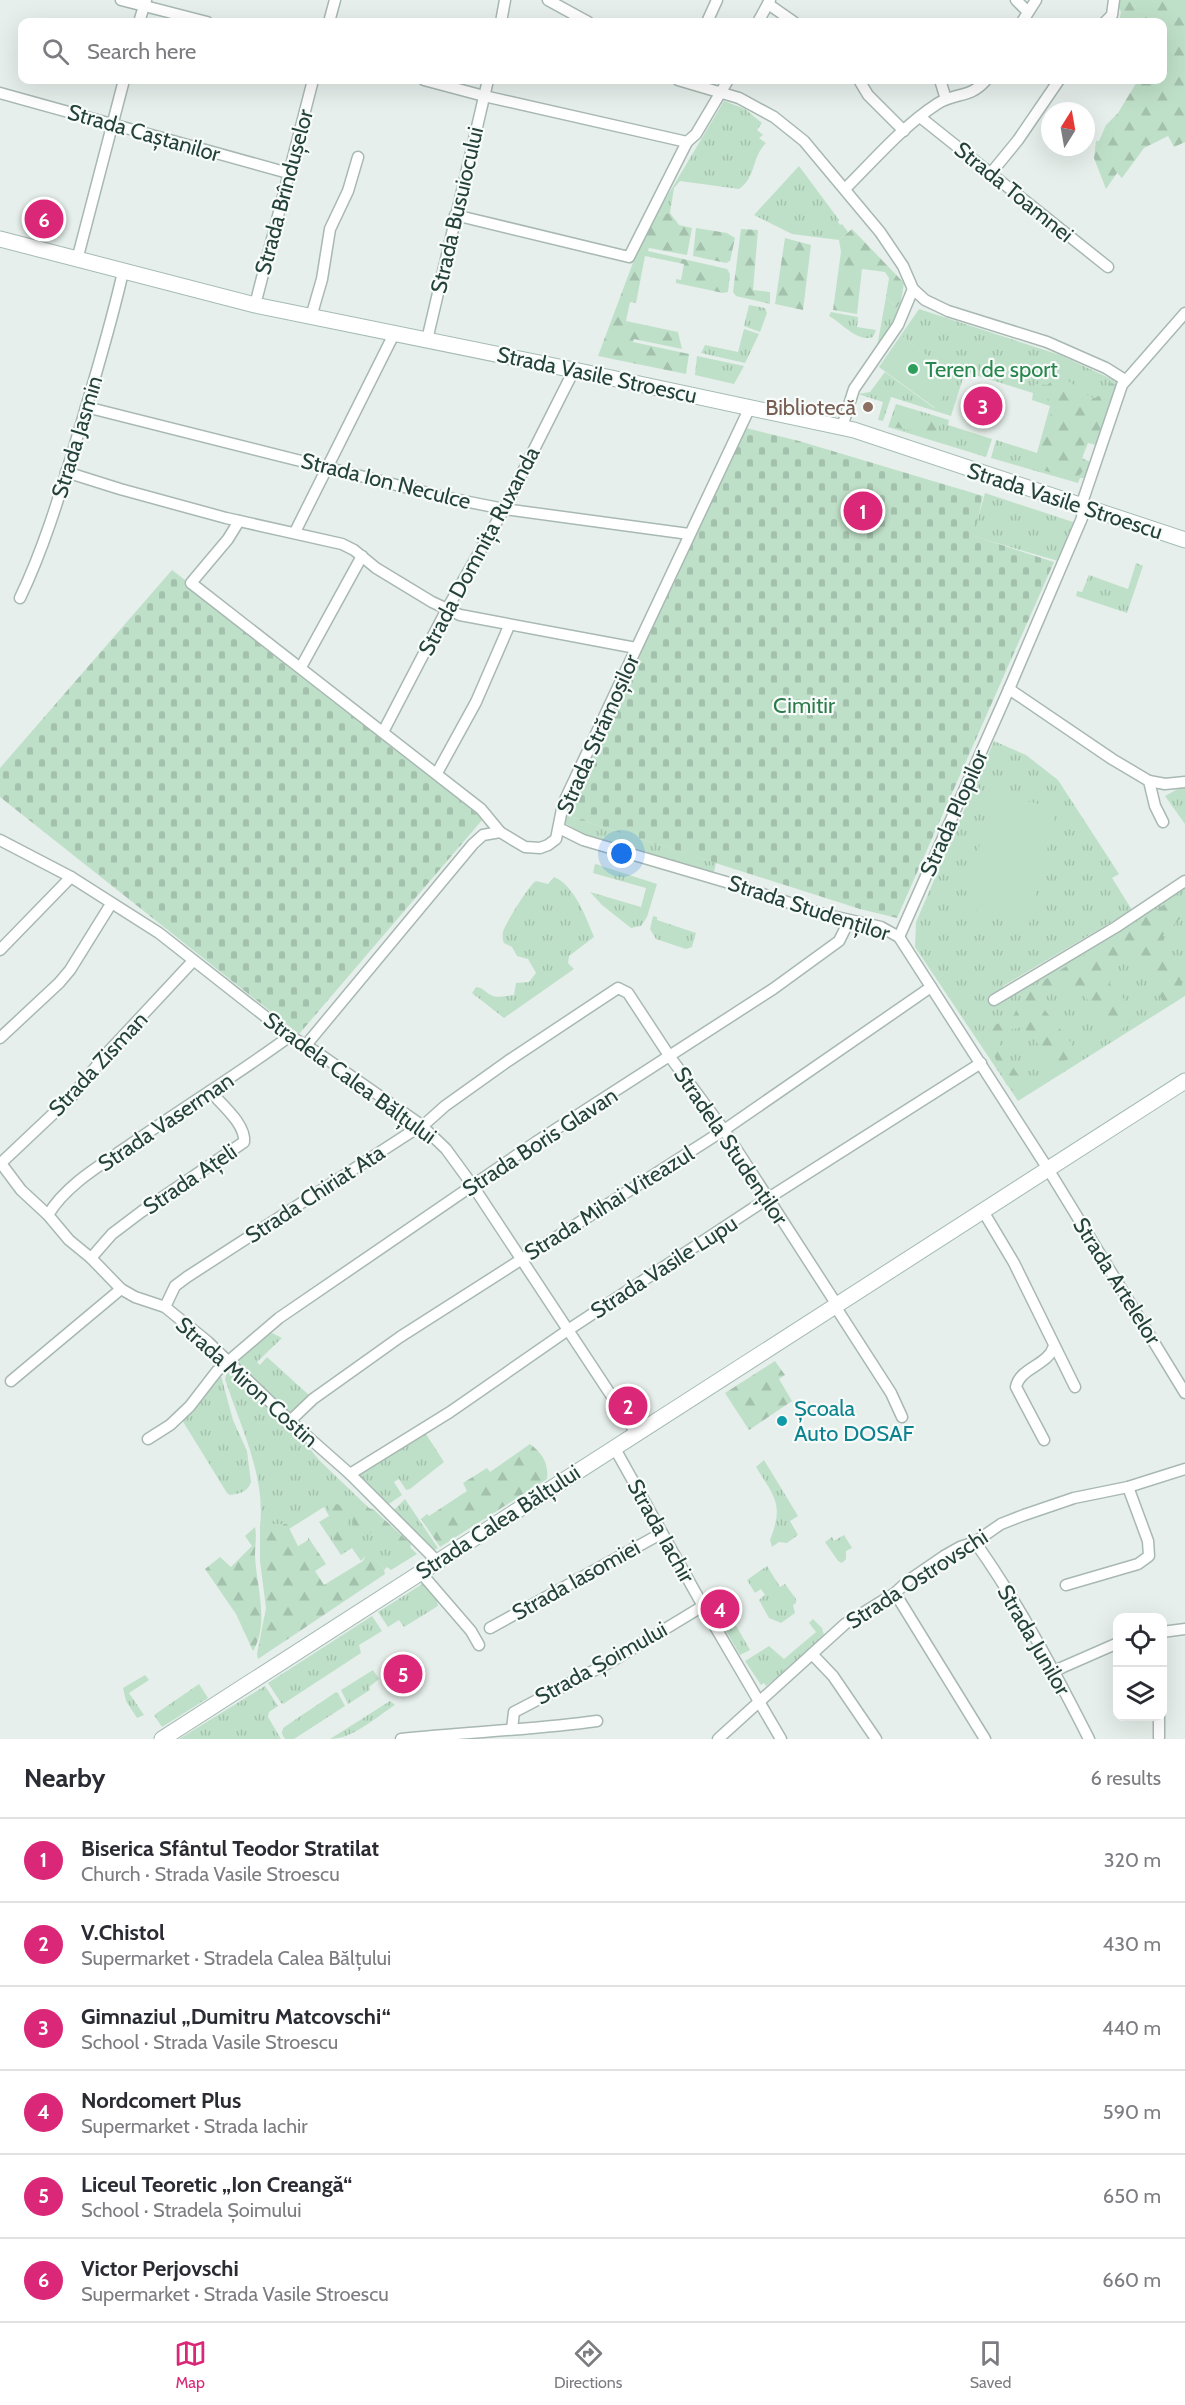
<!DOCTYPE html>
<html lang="en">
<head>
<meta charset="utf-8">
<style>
  :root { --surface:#fff; --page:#f2f2f3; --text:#2b2b33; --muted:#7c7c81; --line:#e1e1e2; --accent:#db2777 }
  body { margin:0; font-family:Cabin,sans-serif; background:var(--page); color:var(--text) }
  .controls { position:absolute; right:18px; bottom:18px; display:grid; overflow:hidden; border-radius:12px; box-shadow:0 6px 24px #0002 }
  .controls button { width:54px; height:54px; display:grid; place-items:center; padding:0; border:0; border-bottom:2px solid var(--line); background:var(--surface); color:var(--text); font:30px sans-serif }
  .compass { position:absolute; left:1041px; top:102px; width:54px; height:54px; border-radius:50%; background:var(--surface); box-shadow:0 6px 24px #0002; rotate:11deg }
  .you { position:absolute; left:622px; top:854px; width:21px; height:21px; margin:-15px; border:4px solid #fff; border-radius:50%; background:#1a73e8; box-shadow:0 0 0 9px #1a73e833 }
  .badge { display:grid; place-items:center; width:39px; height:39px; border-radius:50%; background:var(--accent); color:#fff; font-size:20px; font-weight:700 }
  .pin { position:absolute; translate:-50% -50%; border:3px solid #fff; box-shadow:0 2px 6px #0006 }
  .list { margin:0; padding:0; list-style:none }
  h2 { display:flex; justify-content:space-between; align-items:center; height:78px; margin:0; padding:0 24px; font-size:26px }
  h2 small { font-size:20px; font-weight:400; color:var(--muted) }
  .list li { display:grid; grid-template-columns:39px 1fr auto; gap:18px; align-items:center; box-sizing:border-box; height:84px; padding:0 24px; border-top:2px solid var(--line) }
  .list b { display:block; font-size:22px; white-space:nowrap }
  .list p { margin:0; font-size:20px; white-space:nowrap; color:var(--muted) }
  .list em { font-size:20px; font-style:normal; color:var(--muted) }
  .icon { flex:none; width:33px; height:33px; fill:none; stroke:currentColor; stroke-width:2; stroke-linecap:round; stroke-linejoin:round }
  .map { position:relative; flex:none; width:1185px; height:1739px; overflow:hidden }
  .search { position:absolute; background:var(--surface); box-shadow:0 6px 24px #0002; left:18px; right:18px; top:18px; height:66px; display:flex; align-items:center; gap:15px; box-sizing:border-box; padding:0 21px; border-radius:12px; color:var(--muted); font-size:22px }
  .sheet { height:582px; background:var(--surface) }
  nav { display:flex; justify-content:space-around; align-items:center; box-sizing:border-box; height:84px; border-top:2px solid var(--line); background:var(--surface); font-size:16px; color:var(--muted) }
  nav a { display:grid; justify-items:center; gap:3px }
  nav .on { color:var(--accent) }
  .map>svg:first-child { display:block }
  .grass { fill:url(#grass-tufts) }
  .forest { fill:url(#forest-firs) }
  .cemetery { fill:url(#cemetery-stones) }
  .green { fill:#bfe0c8 }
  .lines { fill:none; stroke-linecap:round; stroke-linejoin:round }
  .minor-casing { stroke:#a8b8b2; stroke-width:13 }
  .secondary-casing { stroke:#a4bbb3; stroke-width:17 }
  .minor { stroke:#fff; stroke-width:10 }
  .secondary { stroke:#fff; stroke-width:15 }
  .leisure-dot { fill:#2e9e5b; stroke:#f7fbf9; stroke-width:2 }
  .education-dot { fill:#8d6e63; stroke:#f7fbf9; stroke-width:2 }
  .culture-dot { fill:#0f9aa8; stroke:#f7fbf9; stroke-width:2 }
  .labels { text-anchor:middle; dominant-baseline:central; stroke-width:4.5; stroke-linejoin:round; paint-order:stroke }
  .street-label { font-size:22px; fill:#24423a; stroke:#f7fbf9 }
  .leisure-label { font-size:22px; fill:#27864d; stroke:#f7fbf9; text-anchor:start }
  .education-label { font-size:22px; fill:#785e54; stroke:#f7fbf9; text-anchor:end }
  .park-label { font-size:22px; fill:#2d7a4b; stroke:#f7fbf9 }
  .culture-label { font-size:22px; fill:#0d838f; stroke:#f7fbf9; text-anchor:start }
</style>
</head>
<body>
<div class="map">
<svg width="1185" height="1739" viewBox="0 0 1185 1739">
  <defs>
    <pattern id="grass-tufts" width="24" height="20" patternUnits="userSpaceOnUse" patternTransform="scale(1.5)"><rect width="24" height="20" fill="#bfe0c8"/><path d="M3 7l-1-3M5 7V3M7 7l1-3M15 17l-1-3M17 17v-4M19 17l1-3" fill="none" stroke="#a4c1ad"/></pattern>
    <pattern id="forest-firs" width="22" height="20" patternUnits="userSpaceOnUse" patternTransform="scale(1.5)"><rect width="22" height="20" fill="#bfe0c8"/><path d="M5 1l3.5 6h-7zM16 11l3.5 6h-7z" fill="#a4c1ad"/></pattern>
    <pattern id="cemetery-stones" width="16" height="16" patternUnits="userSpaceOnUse" patternTransform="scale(1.5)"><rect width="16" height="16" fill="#bfe0c8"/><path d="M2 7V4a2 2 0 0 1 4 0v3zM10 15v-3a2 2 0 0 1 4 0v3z" fill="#a4c1ad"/></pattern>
  </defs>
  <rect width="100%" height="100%" fill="#e6efeb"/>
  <g class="grass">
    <path d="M724 101 745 109 762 123 757 130 763 135 759 138 766 143C751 158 757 176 739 189L680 181 674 188 670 213 656 215Z"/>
    <path d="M799 166 839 220 838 222 840 225 842 224 848 232 839 240 792 234 754 215Z"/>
    <path d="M886 297 896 308 901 301 899 312 877 347Z"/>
    <path d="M749 305 765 308 767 313 760 332 744 326Z"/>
    <path d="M919 309 1060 355 1118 382 1096 445 1088 443 1082 458 1090 462 1084 478H1080L1078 483 991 458 996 440 1037 453 1050 406 1032 400 1033 393 965 372 951 416 891 397 883 421 878 420 883 402 858 394 870 392 885 372 934 408 955 378 901 335Z"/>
    <path d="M831 312 858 317 857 327 876 330 873 337C858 343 842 323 829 316Z"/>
    <path d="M744 329 759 334 745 363 701 353 705 345 738 352Z"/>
    <path d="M697 356 744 366 734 384 695 375Z"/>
    <path d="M896 404 949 420 948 425 992 439 986 457 888 427Z"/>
    <path d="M985 493 1076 523 1058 561 973 536Z"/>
    <path d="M1136 563 1143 566 1127 613 1076 596 1077 591 1082 592 1089 575 1128 589Z"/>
    <path d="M994 741 1026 755 1058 780 1119 874 1112 878 1132 910 1003 986 1009 997 1185 887V996L1018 1101 915 947 916 922Z"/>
    <path d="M1185 785V824L1165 796Z"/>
    <path d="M565 815 716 863 714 872 594 840 565 823Z"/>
    <path d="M595 864 657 884 647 917 641 926 631 928 602 905 590 892 641 907 646 888 593 873Z"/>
    <path d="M554 877C574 885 586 917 594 937L569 956 568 963 574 969 504 1018 472 993 476 987C483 988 483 990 489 994 496 999 505 996 514 995L516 983 529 982 536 973 528 959 517 956 512 947 504 943C502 938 502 934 504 929 508 920 529 885 536 881L548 884Z"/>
    <path d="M653 916 657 917V920L696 933 692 947 686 949 656 939 650 929Z"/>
    <path d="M270 1332 282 1338 257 1362 260 1365 267 1357 310 1396 289 1415 235 1366 234 1359Z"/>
    <path d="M228 1367 300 1437 320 1461 417 1554 391 1570 387 1567 384 1570 383 1566 366 1555 361 1561 352 1548 341 1555 319 1522 329 1516 324 1507 289 1529 286 1524 260 1526C266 1476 240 1426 225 1379Z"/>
    <path d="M220 1372 233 1420 247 1451 251 1482C248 1492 239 1494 230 1495L227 1493 182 1420Z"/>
    <path d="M424 1431 444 1462 410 1489 406 1490 399 1479 394 1482 402 1495 386 1506 359 1476 360 1473Z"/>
    <path d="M764 1460 798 1516 790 1521 798 1535 787 1543 779 1542 772 1547 770 1540C784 1504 775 1498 756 1467Z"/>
    <path d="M405 1499 438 1548 432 1551 393 1511Z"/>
    <path d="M844 1535 852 1548 846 1551V1559L842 1563 838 1561 825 1542 832 1537 834 1541Z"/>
    <path d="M767 1566 780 1587 785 1584 796 1599V1603L793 1605 795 1613 781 1623 769 1618 759 1600 765 1595 761 1589 755 1593 747 1580Z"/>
    <path d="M424 1583 437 1600 438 1606 404 1627 399 1620 388 1627 378 1612Z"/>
    <path d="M717 1592 750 1650 740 1655 708 1600 710 1595Z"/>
    <path d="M372 1616 382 1631 359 1645 361 1653 283 1704 281 1703 268 1683Z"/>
    <path d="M813 1619 822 1628 824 1635 802 1658 766 1686 764 1683 761 1685 745 1661 769 1646 784 1659 816 1632 809 1623Z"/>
    <path d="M373 1670 379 1679 369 1687 370 1690 348 1704 341 1690Z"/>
    <path d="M145 1675 149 1680 129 1693 144 1715 137 1718 126 1701 123 1688Z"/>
    <path d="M199 1684 208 1698 162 1727 154 1715Z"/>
    <path d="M265 1686 278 1706 269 1712 268 1717 281 1739H179Z"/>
    <path d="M336 1692 338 1693 345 1706 294 1739H285L282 1734 283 1728Z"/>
    <path d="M390 1701 395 1705C376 1717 353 1739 330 1739Z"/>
  </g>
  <g class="forest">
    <path d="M1116 0H1185V142L1174 147 1168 136 1144 148 1122 178 1117 173 1106 189 1094 158 1096 141H1099L1106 125 1118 113 1138 80H1162V22H1119L1121 12Z"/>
    <path d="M670 213 679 225 692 228 687 255 649 248 648 251 727 269 730 274 728 292 723 293 676 283V279L681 280 684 264 645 256 636 303 630 302 626 321 678 332 682 349 634 339 633 342 689 354 686 374 598 356 640 244 656 215Z"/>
    <path d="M696 228 727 233 735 238 730 261 726 263 693 256Z"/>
    <path d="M741 229 758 230 753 290 770 292V304L736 296 733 292Z"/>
    <path d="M852 229 904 283 901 301 896 308 886 297 889 278 885 272 862 269 857 314 833 310 841 252 839 240Z"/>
    <path d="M785 238 811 245 803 310 775 304Z"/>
    <path d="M1058 376C1072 379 1079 394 1095 398L1104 392 1107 384 1112 383 1115 385C1113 399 1106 424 1096 435 1091 440 1086 440 1083 448 1076 466 1094 462 1075 480L1036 468 1048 421 1055 405 1048 399 1036 396 1033 388 1036 384 1047 385Z"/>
    <path d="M917 416 934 418 937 421 934 425 939 426 938 431 924 433 893 427V423Z"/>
    <path d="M1170 901 1180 907 1182 917 1163 935C1164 964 1185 965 1182 997L1164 1004 1155 987 1138 962 1129 960 1111 965 1110 984 1133 1009 1135 1017 1121 1030 1106 1031 1082 990 1064 989 1047 995 1044 1009 1072 1044V1058L1049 1066 1037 1042 1023 1027 1009 1030 999 1036 1001 1050 1024 1083V1090L1018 1094 1006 1084 984 1031 1014 1015 1021 999 1035 986Z"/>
    <path d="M775 1361 785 1375 779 1379 792 1401 749 1430 725 1393Z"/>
    <path d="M530 1444C542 1453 549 1463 547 1479L440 1547 421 1519 427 1514 429 1516 467 1491 463 1483 487 1468 490 1472Z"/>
    <path d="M329 1500 343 1507 350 1531 355 1536 353 1542 345 1545 335 1542C325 1525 330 1531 329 1515 329 1508 327 1507 329 1500Z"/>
    <path d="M364 1506 374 1510 411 1544 409 1555 403 1557 387 1536 357 1530 352 1522 355 1508Z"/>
    <path d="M274 1524H287L298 1546 308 1540V1537L326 1564 315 1571 324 1585 363 1561 366 1554 383 1566 385 1574 258 1659 257 1654 266 1608 260 1561V1526Z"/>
    <path d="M255 1527C257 1536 255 1545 255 1555 256 1585 270 1623 253 1651L236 1614 205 1569 220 1557 231 1567 252 1546 245 1536Z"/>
  </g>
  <g class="cemetery">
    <path d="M746 428 799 441 983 496 974 536 1054 562 897 918 860 909 565 815Z"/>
    <path d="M172 570 257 635 483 819 299 1034 0 797V768Z"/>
  </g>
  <g class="green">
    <path d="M901 335 956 378 935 408 879 367Z"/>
    <path d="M993 792 1057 809 1029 924 964 907Z"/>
  </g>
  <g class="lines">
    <g class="minor-casing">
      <g id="minor">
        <path d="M121 0 207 22"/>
        <path d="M548 0 588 22"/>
        <path d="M1016 0 1028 12"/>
        <path d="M768 4 794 22"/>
        <path d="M139 22 146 0"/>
        <path d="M329 22 335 0"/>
        <path d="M501 22 505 0"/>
        <path d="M707 22 717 0"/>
        <path d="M758 22 770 0"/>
        <path d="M1022 22 1036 0"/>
        <path d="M1105 22 1112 15 1114 0"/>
        <path d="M424 80 484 96 687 142 696 134 728 80"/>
        <path d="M678 80 739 98 774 117 804 141 880 232 903 266 913 289 925 300 948 311 1047 342 1106 368 1125 380"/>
        <path d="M859 80 868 95 904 131"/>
        <path d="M940 80 946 99"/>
        <path d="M0 93 288 173"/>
        <path d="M920 117 1108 267"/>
        <path d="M991 173 1018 140 1059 80"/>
        <path d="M845 189C874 160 903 126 937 104 955 92 970 99 986 80"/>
        <path d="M455 215 629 257 687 142"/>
        <path d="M77 260 124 80"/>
        <path d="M255 305 313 80"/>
        <path d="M311 317 322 279 330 229 348 191 358 157"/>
        <path d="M427 340 488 80"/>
        <path d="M86 407 444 497 504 509 689 534"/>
        <path d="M842 427 854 389 898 325 913 289"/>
        <path d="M66 472 120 489 226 518 342 544 354 550 376 568 432 602 460 615 636 648"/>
        <path d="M239 521 228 539 191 583 481 809 500 832"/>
        <path d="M295 532 394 334"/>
        <path d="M20 598C44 548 60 494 76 441 93 385 110 329 123 272"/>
        <path d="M301 667 362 556"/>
        <path d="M1009 689 1112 759 1149 781 1155 806 1163 822"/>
        <path d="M383 732 447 609 504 509 574 370"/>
        <path d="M437 773 476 702 509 626"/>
        <path d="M1149 781 1165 784 1185 782"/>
        <path d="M559 828 583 840 726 882 823 914 881 927 899 937 1048 1169 1185 1393"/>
        <path d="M0 840 71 877 159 933 290 1036 318 1053 420 1124 446 1149 473 1186 636 1433"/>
        <path d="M899 937 1009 689 1082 518 1083 500 1122 385 1185 313"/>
        <path d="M0 950 71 877"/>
        <path d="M994 1000 1116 927 1185 881"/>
        <path d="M0 1038 59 983 70 970 111 904"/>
        <path d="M306 1045 473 844 483 835 500 832 525 847 540 848 548 845 556 839 563 804 750 407"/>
        <path d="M0 1162 21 1190 48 1215 69 1240 91 1258 121 1289 135 1297 165 1307 208 1342 290 1421 350 1474 438 1562"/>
        <path d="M1 1163 72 1096 109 1051 193 961"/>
        <path d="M983 1211 1014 1263 1075 1387"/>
        <path d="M48 1215C65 1186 99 1166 127 1147 181 1109 237 1075 290 1036"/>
        <path d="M91 1258 112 1234 141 1212 244 1142C246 1124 221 1104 210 1091"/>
        <path d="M835 1306 891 1393 902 1417"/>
        <path d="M165 1307 175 1286 187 1277 411 1132 420 1124 426 1123 445 1106 508 1061 618 988 628 993 670 1057 724 1130 837 1305"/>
        <path d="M11 1381 121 1289"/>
        <path d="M290 1421 313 1399 400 1337 724 1130 931 987"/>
        <path d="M148 1439 170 1425 190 1406 217 1371 279 1318 536 1142 773 989 839 941 849 921"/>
        <path d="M1044 1440 1016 1387C1020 1367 1048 1366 1054 1346"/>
        <path d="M614 1447 703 1606 781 1739"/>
        <path d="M350 1474 450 1412 568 1330 767 1199 981 1063"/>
        <path d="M975 1542C1019 1604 1055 1672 1089 1739"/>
        <path d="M421 1573 471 1631 479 1645"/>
        <path d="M1066 1585 1138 1564 1149 1556 1148 1541 1128 1487"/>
        <path d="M895 1593 985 1739"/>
        <path d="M490 1628 662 1533"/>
        <path d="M1162 1632 1185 1629"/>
        <path d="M812 1654 833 1676 876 1739"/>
        <path d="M1054 1671 1118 1643"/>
        <path d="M1159 1716V1737"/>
        <path d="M512 1729 514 1712 518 1710 614 1660 703 1606"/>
        <path d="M401 1739C466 1732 532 1730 597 1721"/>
        <path d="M718 1739 845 1624 895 1593 909 1580 944 1556 960 1547 975 1542 1001 1524 1024 1515 1074 1498 1128 1487 1185 1469"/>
      </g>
    </g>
    <g class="secondary-casing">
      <g id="secondary">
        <path d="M0 239 255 305 574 370 854 430 1185 540"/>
        <path d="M162 1739 1185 1081"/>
      </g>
    </g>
    <use href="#minor" class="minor"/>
    <use href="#secondary" class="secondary"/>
  </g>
  <circle class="leisure-dot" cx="913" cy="369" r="6"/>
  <circle class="education-dot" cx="868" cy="407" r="6"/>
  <circle class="culture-dot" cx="782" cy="1421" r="6"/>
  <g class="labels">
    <g class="street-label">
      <text transform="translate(144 133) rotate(16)">Strada Caștanilor</text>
      <text transform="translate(284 192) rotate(-75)">Strada Brîndușelor</text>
      <text transform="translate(1014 192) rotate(39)">Strada Toamnei</text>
      <text transform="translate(457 210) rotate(-77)">Strada Busuiocului</text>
      <text transform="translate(597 375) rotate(12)">Strada Vasile Stroescu</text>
      <text transform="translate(77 437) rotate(-73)">Strada Jasmin</text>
      <text transform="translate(386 481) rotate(14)">Strada Ion Neculce</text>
      <text transform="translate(1065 501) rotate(18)">Strada Vasile Stroescu</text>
      <text transform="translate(479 551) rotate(-62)">Strada Domnița Ruxanda</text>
      <text transform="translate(598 734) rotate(-66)">Strada Strămoșilor</text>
      <text transform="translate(954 813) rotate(-66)">Strada Plopilor</text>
      <text transform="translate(809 908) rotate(18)">Strada Studenților</text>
      <text transform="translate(98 1064) rotate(-47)">Strada Zisman</text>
      <text transform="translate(350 1078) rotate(36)">Stradela Calea Bălțului</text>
      <text transform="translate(166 1122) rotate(-34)">Strada Vaserman</text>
      <text transform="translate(540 1142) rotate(-33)">Strada Boris Glavan</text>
      <text transform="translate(731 1146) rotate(56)">Stradela Studenților</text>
      <text transform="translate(190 1179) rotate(-34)">Strada Ațeli</text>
      <text transform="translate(315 1194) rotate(-33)">Strada Chiriat Ata</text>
      <text transform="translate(609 1203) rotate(-32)">Strada Mihai Viteazul</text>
      <text transform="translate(664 1267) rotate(-33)">Strada Vasile Lupu</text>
      <text transform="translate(1117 1281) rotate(58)">Strada Artelelor</text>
      <text transform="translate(247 1382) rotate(42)">Strada Miron Costin</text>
      <text transform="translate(498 1522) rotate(-33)">Strada Calea Bălțului</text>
      <text transform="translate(661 1531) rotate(61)">Strada Iachir</text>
      <text transform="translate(917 1579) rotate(-33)">Strada Ostrovschi</text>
      <text transform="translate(576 1580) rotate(-29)">Strada Iasomiei</text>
      <text transform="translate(1034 1640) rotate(60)">Strada Junilor</text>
      <text transform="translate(601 1663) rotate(-29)">Strada Șoimului</text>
    </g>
    <g class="leisure-label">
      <text x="925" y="369">Teren de sport</text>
    </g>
    <g class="education-label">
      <text x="856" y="407">Bibliotecă</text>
    </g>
    <g class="park-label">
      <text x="804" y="705">Cimitir</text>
    </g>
    <g class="culture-label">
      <text x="794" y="1408">Școala<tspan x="794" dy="25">Auto DOSAF</tspan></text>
    </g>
  </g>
</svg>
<div class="controls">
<button><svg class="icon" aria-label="locate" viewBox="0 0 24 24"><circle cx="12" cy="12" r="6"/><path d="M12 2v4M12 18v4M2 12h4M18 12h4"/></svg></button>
<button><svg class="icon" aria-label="layers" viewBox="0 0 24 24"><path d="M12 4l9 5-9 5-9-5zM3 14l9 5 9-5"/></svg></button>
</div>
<svg class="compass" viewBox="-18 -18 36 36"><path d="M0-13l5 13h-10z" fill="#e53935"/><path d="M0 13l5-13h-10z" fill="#7c7c81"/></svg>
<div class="you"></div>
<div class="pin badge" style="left:863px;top:511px">1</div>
<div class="pin badge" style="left:628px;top:1406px">2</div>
<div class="pin badge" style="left:983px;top:406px">3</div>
<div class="pin badge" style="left:720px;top:1609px">4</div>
<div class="pin badge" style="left:403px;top:1674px">5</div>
<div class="pin badge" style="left:44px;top:219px">6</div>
<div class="search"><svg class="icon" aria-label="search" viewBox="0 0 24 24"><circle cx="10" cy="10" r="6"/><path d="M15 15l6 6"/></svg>Search here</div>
</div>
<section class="sheet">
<h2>Nearby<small>6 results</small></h2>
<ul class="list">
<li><span class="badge">1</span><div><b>Biserica Sfântul Teodor Stratilat</b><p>Church · Strada Vasile Stroescu</p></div><em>320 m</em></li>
<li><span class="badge">2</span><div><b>V.Chistol</b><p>Supermarket · Stradela Calea Bălțului</p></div><em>430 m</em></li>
<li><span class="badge">3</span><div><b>Gimnaziul „Dumitru Matcovschi“</b><p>School · Strada Vasile Stroescu</p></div><em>440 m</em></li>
<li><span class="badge">4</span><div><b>Nordcomert Plus</b><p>Supermarket · Strada Iachir</p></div><em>590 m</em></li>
<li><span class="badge">5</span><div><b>Liceul Teoretic „Ion Creangă“</b><p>School · Stradela Șoimului</p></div><em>650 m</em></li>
<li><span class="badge">6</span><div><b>Victor Perjovschi</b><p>Supermarket · Strada Vasile Stroescu</p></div><em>660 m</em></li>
</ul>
</section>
<nav>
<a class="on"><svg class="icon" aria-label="map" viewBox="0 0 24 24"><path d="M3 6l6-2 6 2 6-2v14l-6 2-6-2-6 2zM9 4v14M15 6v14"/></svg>Map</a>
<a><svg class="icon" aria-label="directions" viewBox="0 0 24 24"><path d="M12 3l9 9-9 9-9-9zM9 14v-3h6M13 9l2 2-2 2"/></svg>Directions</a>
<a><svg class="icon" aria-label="saved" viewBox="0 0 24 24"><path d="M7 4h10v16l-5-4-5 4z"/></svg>Saved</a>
</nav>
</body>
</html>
